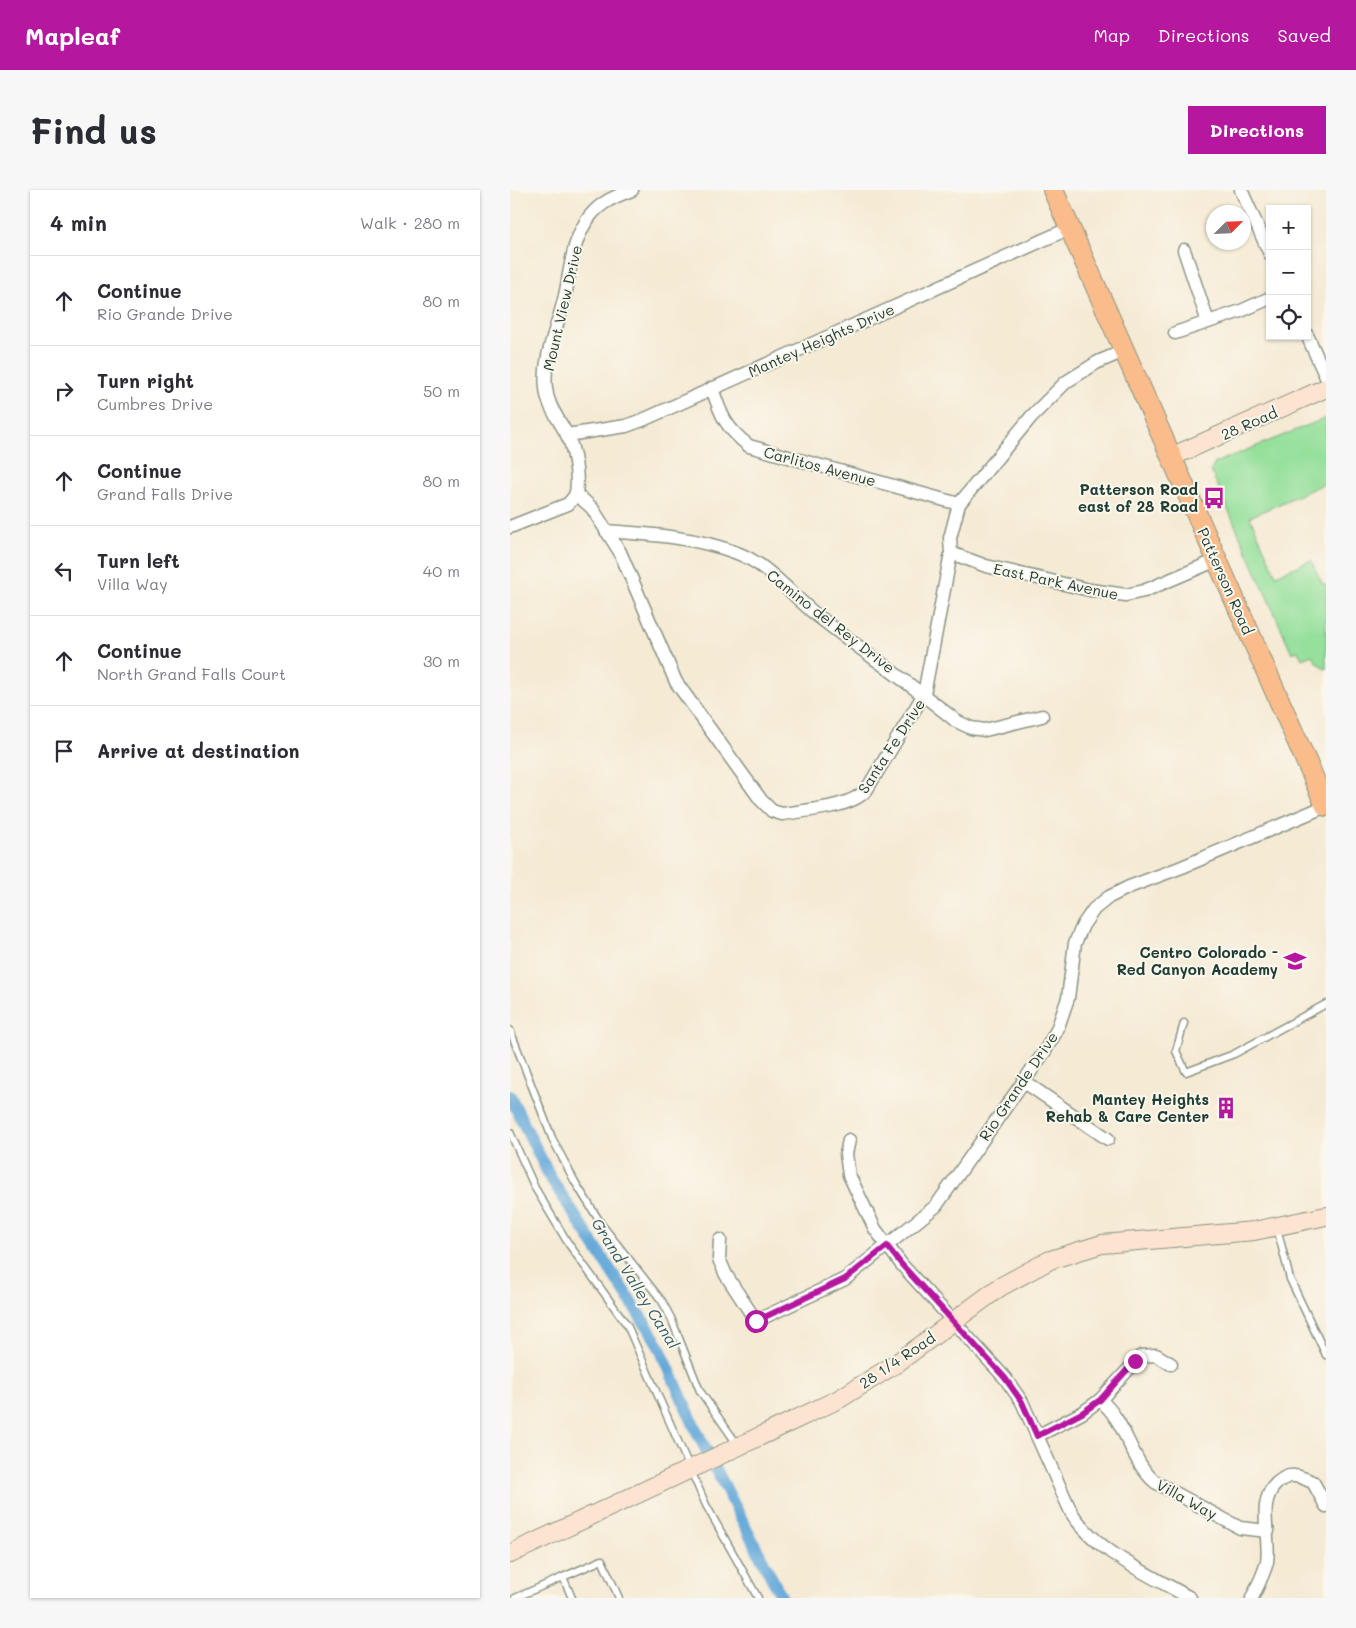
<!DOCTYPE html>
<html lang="en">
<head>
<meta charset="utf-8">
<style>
  :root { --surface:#fff; --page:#f7f7f7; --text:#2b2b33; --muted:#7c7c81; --line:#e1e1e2; --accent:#b5179e }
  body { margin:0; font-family:Mali,sans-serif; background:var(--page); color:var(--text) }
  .controls { position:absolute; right:15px; top:15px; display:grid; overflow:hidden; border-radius:0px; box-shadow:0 1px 4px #0004 }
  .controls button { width:45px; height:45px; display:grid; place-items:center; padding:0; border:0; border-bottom:1px solid var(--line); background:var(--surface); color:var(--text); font:25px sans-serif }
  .compass { position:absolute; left:696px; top:15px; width:45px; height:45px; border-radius:50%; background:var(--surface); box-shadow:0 1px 4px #0004; rotate:66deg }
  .stop { position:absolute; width:15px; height:15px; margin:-11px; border:4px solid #b5179e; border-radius:50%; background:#fff }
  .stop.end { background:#b5179e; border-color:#fff; box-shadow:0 1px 5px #0008 }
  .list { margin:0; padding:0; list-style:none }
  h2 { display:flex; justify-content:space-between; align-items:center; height:65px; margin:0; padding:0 20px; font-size:21px }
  h2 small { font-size:16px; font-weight:400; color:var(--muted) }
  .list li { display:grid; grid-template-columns:32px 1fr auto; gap:15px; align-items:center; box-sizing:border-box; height:90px; padding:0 20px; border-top:1px solid var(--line) }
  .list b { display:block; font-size:19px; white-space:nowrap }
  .list p { margin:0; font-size:16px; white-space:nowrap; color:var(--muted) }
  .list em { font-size:16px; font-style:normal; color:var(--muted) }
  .icon { flex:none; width:28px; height:28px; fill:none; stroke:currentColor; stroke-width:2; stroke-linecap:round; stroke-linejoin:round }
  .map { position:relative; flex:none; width:816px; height:1408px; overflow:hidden; border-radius:0px }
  header { display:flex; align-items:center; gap:30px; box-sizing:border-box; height:70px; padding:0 25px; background:var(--accent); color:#fff }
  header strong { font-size:24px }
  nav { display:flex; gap:28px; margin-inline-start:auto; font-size:18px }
  .intro { display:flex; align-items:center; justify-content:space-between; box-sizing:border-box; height:120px; padding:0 30px }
  h1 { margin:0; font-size:35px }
  .button { padding:12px 22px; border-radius:0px; background:var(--accent); color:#fff; font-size:18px; font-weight:700 }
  main { display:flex; gap:30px; padding:0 30px }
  aside { flex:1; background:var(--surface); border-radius:0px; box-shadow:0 1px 4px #0004 }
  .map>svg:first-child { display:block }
  .green { fill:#95e09b; stroke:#5a8e68 }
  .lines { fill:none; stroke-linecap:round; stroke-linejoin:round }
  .canal { stroke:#64a8d9; stroke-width:12 }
  .lane-casing { stroke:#8a9484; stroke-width:9 }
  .street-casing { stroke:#8a9484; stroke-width:15 }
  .secondary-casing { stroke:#8a9484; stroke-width:20 }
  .primary-casing { stroke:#8a9484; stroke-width:22 }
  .lane { stroke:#fff; stroke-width:6 }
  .street { stroke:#fff; stroke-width:12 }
  .secondary { stroke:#fde4d0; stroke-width:18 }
  .primary { stroke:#f9bc8a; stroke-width:20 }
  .route { stroke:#b5179e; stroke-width:6 }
  .labels { text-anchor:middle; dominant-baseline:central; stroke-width:4; stroke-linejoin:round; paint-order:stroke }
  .street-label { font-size:15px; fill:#1f3d34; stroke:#fbf7ec }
  .poi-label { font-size:15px; font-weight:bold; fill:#1f3d34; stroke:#fbf7ec; text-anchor:end }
  .water-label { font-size:16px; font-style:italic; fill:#345d66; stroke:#fbf7ec }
</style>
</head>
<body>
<header>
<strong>Mapleaf</strong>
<nav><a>Map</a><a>Directions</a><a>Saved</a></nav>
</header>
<div class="intro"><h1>Find us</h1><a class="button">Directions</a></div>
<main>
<aside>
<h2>4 min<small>Walk · 280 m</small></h2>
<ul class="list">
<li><svg class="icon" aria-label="ahead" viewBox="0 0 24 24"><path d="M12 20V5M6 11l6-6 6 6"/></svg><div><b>Continue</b><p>Rio Grande Drive</p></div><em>80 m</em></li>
<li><svg class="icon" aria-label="right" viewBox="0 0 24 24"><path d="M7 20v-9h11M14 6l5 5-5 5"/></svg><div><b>Turn right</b><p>Cumbres Drive</p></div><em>50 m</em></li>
<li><svg class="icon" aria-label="ahead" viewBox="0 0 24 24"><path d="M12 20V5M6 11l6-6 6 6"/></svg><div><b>Continue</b><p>Grand Falls Drive</p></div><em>80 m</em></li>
<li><svg class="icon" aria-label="left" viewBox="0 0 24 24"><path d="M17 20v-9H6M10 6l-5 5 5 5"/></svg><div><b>Turn left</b><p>Villa Way</p></div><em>40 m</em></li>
<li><svg class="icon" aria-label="ahead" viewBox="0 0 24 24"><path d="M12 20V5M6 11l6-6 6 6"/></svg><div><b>Continue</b><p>North Grand Falls Court</p></div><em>30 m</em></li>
<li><svg class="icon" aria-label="arrive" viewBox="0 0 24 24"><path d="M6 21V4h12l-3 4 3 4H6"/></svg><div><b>Arrive at destination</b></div></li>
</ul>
</aside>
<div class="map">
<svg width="816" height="1408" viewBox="0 0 816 1408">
  <rect width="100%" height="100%" fill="#fbf7ec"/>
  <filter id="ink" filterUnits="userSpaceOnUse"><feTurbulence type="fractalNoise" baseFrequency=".02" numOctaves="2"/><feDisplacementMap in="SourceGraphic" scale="10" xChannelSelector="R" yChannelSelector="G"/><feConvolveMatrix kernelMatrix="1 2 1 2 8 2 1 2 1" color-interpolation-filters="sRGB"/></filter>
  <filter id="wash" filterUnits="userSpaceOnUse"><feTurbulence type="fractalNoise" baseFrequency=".0096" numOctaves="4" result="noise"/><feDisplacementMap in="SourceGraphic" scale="20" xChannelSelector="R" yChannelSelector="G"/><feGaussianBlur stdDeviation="1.12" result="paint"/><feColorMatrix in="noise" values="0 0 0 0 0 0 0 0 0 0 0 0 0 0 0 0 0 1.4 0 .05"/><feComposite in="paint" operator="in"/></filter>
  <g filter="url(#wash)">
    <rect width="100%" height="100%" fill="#f5ead4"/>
    <path class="green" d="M816 228V293L740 327 766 385 801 370 812 393 816 395V479L807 473 802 465 792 469 788 461 782 463 701 281 705 273Z"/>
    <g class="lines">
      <path class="canal" d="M0 906 40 987 147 1152 188 1244 272 1408"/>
    </g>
  </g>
  <g filter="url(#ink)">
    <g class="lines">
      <g class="lane-casing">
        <g id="lane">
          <path d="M674 833 666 861 676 882 724 864 816 814"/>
          <path d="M0 840 42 948 65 992 92 1035 152 1111 161 1128 190 1201 227 1254"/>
          <path d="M0 942 25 998 58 1053 117 1135 196 1315 248 1408"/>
          <path d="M767 1038 780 1089 816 1165"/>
          <path d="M53 1387 92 1370 109 1408"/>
          <path d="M5 1408 53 1387 62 1408"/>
        </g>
      </g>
      <g class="street-casing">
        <g id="street">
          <path d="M122 0C106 6 91 12 80 26 63 48 61 75 56 101 50 133 32 166 36 198 37 215 48 228 56 243 64 257 70 291 65 306L72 309 82 318 110 362 166 492 251 610 262 621 272 624C297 620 342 618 357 599L414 504 441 363 440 348 449 314 521 227 556 192 588 172 614 161"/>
          <path d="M731 0 760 64"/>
          <path d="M674 60 698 132"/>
          <path d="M665 143 731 121 760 108"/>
          <path d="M797 145 816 187"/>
          <path d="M202 198C211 226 216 238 239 256L449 314"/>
          <path d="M57 245 116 236 135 229 560 38"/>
          <path d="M0 337 58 314 65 306"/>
          <path d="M96 341C139 344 186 347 227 363 257 374 280 403 304 423 351 460 400 493 446 531L461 538 475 540 532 526"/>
          <path d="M441 363 476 376 580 400 616 405 634 401 707 370"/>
          <path d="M513 891 598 949"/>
          <path d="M339 950 336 964 339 985 365 1039 392 1075 495 1188 512 1212 561 1322C587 1363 639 1384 680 1408"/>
          <path d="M210 1050 209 1069 216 1085 246 1131 335 1089 426 1016 535 861 547 840 558 808 565 753 573 735 584 719 599 707 619 697 672 677 816 616"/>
          <path d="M590 1210C617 1232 619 1269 645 1292L730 1338 758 1341"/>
          <path d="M527 1246 572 1223 590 1210 631 1166 646 1165 661 1174"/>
          <path d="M742 1408C747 1397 754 1384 757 1372 761 1347 746 1311 767 1293 772 1289 777 1285 784 1286 790 1286 797 1290 803 1292L816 1316"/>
        </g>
      </g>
      <g class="secondary-casing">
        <g id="secondary">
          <path d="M661 267 816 198"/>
          <path d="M0 1364 329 1209 387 1173 490 1097 540 1070 592 1054 744 1041 816 1026"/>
        </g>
      </g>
      <g class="primary-casing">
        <path id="primary" d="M543 0 816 616"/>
      </g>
      <use href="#lane" class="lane"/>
      <use href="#street" class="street"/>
      <use href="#secondary" class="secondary"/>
      <use href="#primary" class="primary"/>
    </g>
  </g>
  <g class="lines" filter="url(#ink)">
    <path class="route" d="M246 1131 335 1089 377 1056 392 1075 495 1188 512 1212 527 1246 572 1223 590 1210 625 1171"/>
  </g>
  <defs>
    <g id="bus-bare" transform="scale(1.725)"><path d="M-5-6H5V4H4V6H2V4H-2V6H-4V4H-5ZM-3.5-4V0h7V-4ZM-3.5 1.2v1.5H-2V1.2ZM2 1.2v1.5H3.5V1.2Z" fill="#b5179e" stroke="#fbf7ec" stroke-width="2.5" paint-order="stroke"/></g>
    <g id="school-bare" transform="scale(1.725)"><path d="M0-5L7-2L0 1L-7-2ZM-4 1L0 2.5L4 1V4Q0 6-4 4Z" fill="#b5179e" stroke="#fbf7ec" stroke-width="2.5" paint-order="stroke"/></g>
    <g id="building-bare" transform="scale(1.725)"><path d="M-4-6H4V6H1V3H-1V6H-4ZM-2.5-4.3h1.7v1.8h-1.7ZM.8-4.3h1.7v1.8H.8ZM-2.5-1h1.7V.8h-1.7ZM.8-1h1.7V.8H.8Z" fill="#b5179e" stroke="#fbf7ec" stroke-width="2.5" paint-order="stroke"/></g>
  </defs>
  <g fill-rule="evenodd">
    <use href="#bus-bare" x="704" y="308"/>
    <use href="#school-bare" x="785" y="771"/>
    <use href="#building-bare" x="716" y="918"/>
  </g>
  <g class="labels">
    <g class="street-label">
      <text transform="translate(52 118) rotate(-77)">Mount View Drive</text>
      <text transform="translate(311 150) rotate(-24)">Mantey Heights Drive</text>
      <text transform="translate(739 233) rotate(-24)">28 Road</text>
      <text transform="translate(310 276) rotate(15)">Carlitos Avenue</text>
      <text transform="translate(546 391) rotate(12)">East Park Avenue</text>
      <text transform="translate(716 391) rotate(66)">Patterson Road</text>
      <text transform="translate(321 431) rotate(38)">Camino del Rey Drive</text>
      <text transform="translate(381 556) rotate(-57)">Santa Fe Drive</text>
      <text transform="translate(508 896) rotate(-56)">Rio Grande Drive</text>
      <text transform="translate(387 1170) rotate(-34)">28 1/4 Road</text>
      <text transform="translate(677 1309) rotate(29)">Villa Way</text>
    </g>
    <g class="poi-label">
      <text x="688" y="299">Patterson Road<tspan x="688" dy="17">east of 28 Road</tspan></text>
      <text x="768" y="762">Centro Colorado -<tspan x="768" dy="17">Red Canyon Academy</tspan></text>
      <text x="699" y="909">Mantey Heights<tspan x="699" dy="17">Rehab &amp; Care Center</tspan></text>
    </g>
    <g class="water-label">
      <text transform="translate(126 1093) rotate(58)">Grand Valley Canal</text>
    </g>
  </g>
</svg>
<div class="controls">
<button>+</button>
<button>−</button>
<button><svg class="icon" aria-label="locate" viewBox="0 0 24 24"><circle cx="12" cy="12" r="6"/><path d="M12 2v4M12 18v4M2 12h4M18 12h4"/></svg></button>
</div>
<svg class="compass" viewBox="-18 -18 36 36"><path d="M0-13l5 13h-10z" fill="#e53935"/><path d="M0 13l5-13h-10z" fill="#7c7c81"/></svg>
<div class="stop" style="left:246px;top:1131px"></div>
<div class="stop end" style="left:625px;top:1171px"></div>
</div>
</main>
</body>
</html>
